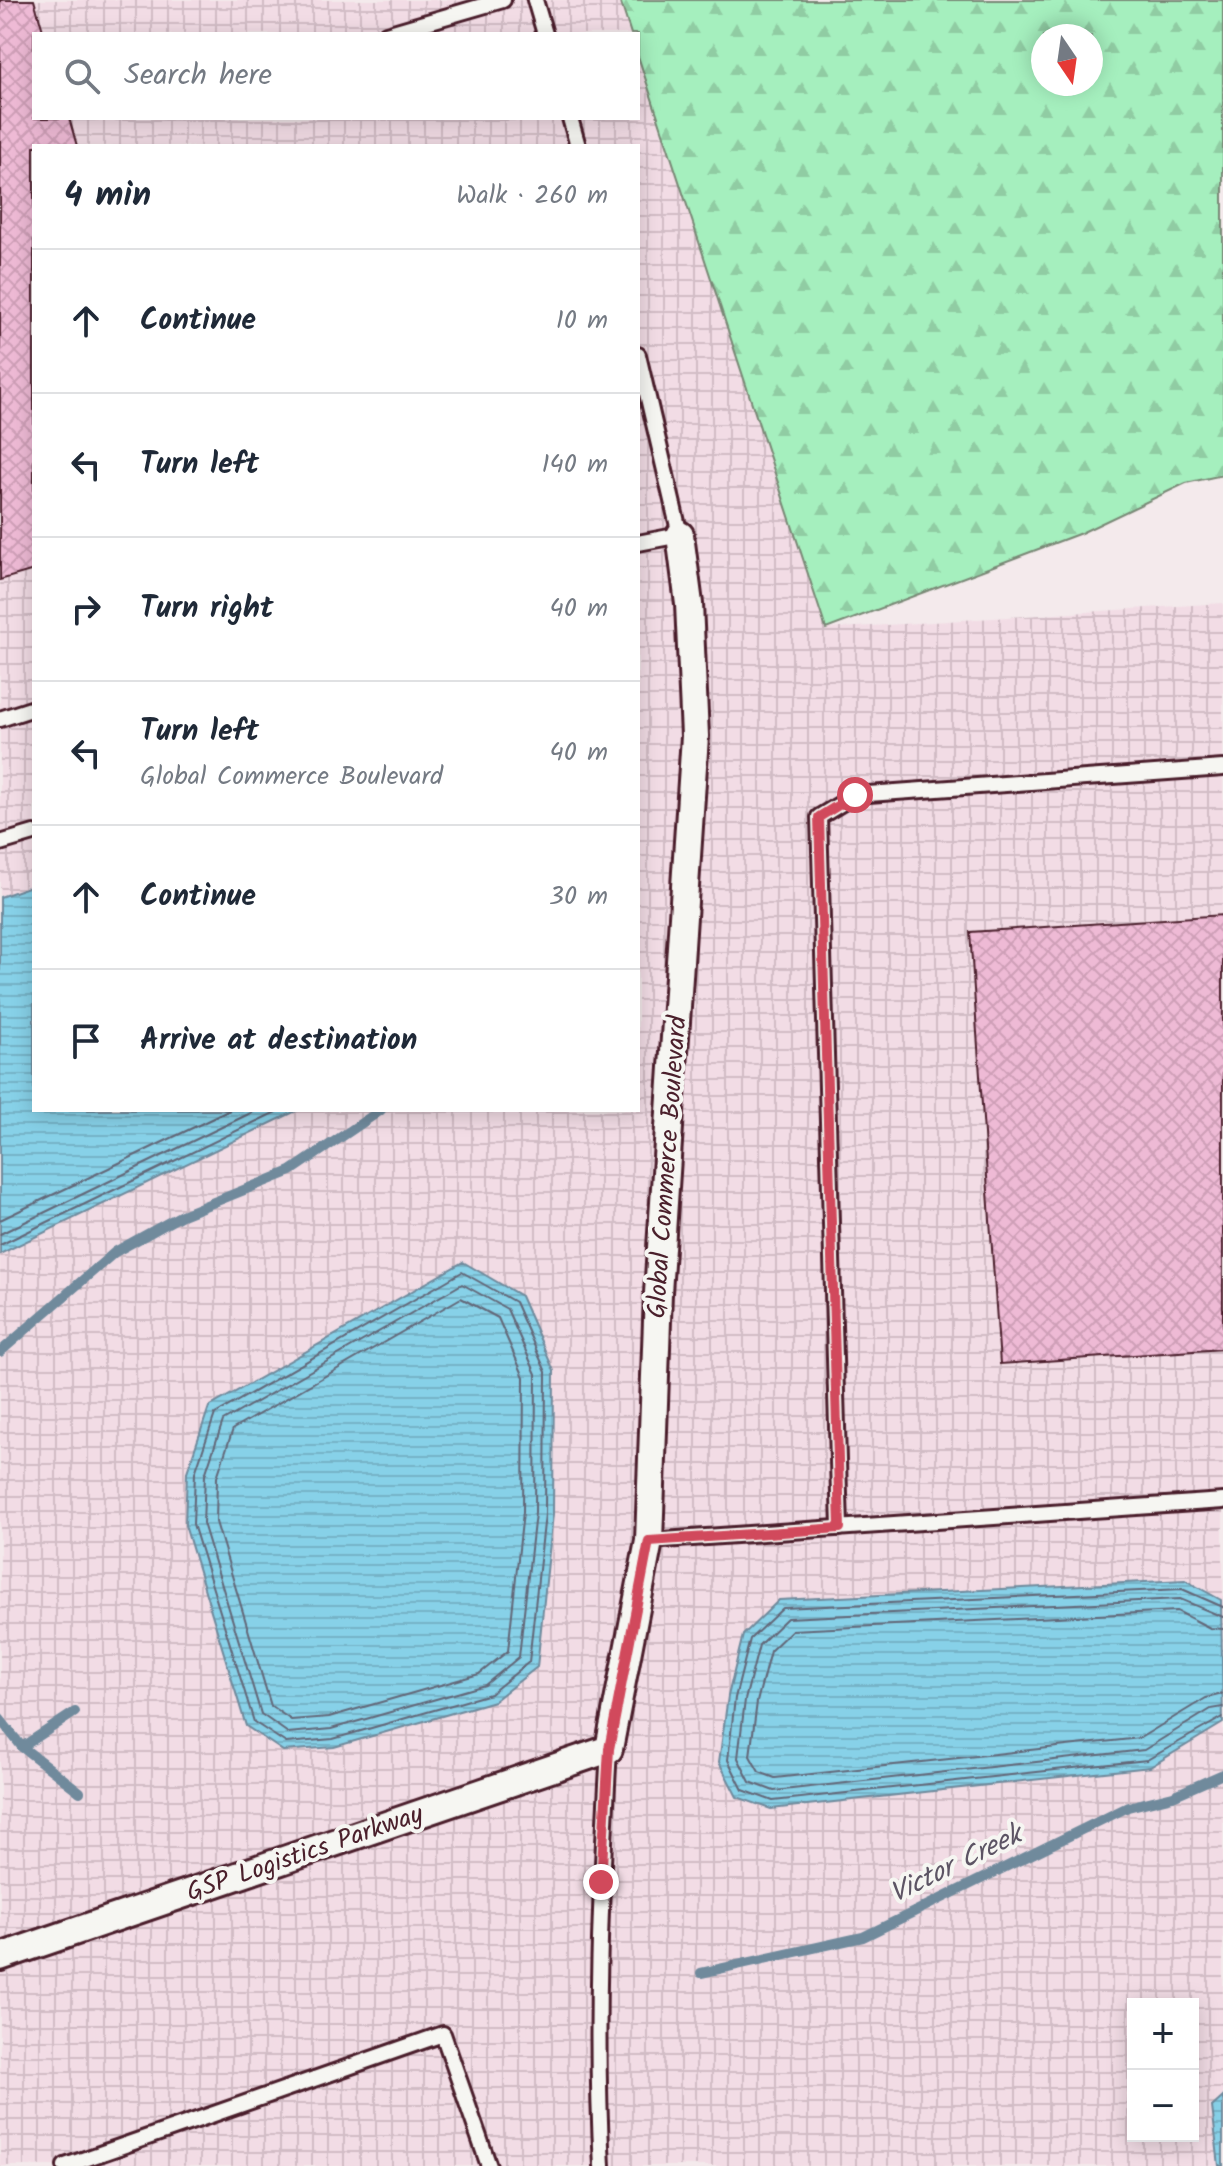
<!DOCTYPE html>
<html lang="en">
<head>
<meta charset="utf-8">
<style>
  :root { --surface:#fff; --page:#f2f2f3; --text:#1f2937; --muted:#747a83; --line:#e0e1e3 }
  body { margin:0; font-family:Kalam,sans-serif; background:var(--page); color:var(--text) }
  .controls { position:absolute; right:24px; bottom:24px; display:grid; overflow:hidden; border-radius:0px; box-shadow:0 4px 20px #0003 }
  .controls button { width:72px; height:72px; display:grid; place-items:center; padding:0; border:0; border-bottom:2px solid var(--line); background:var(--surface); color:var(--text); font:40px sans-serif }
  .compass { position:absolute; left:1031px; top:24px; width:72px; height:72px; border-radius:50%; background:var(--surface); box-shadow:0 4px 20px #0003; rotate:167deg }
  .stop { position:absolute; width:24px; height:24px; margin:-18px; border:6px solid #d1495b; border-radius:50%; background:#fff }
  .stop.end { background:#d1495b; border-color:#fff; box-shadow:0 2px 8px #0008 }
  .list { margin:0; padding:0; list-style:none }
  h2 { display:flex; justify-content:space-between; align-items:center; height:104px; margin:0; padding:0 32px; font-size:34px }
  h2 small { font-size:26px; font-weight:400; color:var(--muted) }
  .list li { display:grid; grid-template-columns:52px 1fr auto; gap:24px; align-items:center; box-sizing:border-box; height:144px; padding:0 32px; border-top:2px solid var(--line) }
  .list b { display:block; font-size:30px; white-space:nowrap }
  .list p { margin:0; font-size:26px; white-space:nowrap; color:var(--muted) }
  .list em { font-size:26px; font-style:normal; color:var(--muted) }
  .icon { flex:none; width:44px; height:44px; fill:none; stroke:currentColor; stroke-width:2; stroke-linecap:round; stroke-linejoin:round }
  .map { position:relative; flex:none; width:1223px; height:2166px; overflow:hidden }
  .search { position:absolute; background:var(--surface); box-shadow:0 4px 20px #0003; left:32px; top:32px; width:608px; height:88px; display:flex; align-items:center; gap:20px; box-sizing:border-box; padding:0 28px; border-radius:0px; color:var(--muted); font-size:30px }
  .panel { position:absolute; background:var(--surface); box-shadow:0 4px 20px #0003; left:32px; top:144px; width:608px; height:968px; border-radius:0px }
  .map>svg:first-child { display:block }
  .industrial { fill:url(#industrial-grid); fill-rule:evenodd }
  .forest { fill:url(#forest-firs); stroke:#788774; stroke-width:2; fill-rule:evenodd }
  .water { fill:url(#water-rules); stroke:#6f8a9c; stroke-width:2 }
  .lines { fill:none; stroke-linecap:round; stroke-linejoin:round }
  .shore { stroke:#626677; stroke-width:2 }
  .stream { stroke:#6f8a9c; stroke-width:10 }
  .building { fill:url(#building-cross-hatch); stroke:#4a1f2b; stroke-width:2 }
  .lane-casing { stroke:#4a1f2b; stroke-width:20 }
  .street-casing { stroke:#4a1f2b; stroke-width:32 }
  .lane { stroke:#f6f6f2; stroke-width:14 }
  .street { stroke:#f6f6f2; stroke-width:26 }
  .route { stroke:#d1495b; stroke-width:10 }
  .labels { text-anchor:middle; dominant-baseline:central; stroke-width:8; stroke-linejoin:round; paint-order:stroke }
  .street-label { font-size:26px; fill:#4a1f2b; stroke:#f6f6f2 }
  .water-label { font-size:28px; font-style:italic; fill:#5c5464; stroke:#f6f6f2 }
</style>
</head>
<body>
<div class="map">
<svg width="1223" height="2166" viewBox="0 0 1223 2166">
  <defs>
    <pattern id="industrial-grid" width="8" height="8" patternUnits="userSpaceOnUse" patternTransform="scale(2)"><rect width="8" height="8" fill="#f2dce5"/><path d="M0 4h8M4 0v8" fill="none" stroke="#d1bcc5"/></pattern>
    <pattern id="forest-firs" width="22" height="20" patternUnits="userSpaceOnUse" patternTransform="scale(2)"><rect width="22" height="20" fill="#a5efbe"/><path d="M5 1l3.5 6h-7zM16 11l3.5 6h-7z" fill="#90cca3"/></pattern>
    <pattern id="water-rules" width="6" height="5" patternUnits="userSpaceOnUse" patternTransform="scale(2)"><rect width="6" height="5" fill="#87d1e8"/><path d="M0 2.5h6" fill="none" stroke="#76b3c7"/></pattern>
    <pattern id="building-cross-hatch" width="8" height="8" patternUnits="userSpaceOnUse" patternTransform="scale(2)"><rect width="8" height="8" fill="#eebad5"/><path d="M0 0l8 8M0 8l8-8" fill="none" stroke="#ce9fb7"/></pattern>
  </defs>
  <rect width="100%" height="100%" fill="#f4eaec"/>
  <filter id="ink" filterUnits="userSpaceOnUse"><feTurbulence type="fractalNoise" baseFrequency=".0125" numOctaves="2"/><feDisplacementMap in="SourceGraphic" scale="16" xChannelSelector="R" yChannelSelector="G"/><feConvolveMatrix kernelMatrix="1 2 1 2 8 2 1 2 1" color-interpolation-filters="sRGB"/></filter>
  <g filter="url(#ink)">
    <path class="industrial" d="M0 0H620L631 34H34V118H638V56L826 629 1223 603V2166H0ZM34 146H638V1110H34ZM1133 2004H1193V2136H1133Z"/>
    <path class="forest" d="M620 0H1223V475L1186 483 1081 533 826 629 638 56V34H631ZM1043 36H1091V84H1043Z"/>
    <g class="water">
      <path d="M34 885V1110H298L0 1254V897Z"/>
      <path d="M463 1262 521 1296 554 1371 553 1514 537 1667 494 1701 334 1747 283 1751 246 1726 185 1525 187 1472 209 1407Z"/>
      <path d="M1185 1580 1221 1600 1223 1723 1150 1767 771 1809 737 1797 719 1762 728 1696 743 1635 779 1600Z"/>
      <path d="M1223 2097V2166H1219L1212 2107Z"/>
    </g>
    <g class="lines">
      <g class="shore">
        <path d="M0 1220 230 1110"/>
        <path d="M0 1234 257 1110"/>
        <path d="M0 1245 280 1110"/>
        <path d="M462 1272 515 1302 546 1372 545 1514 529 1662 490 1694 333 1739 286 1743 254 1722 193 1524 195 1473 215 1414Z"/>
        <path d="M462 1284 507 1309 536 1374 535 1513 519 1657 485 1685 331 1729 288 1733 261 1714 203 1523 205 1475 223 1421Z"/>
        <path d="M461 1298 498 1318 524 1377 523 1512 508 1651 479 1674 329 1717 291 1720 271 1706 216 1522 217 1477 233 1429Z"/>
        <path d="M1223 1607 1182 1589 783 1608 750 1639 735 1698 728 1760 743 1790 773 1801 1147 1760 1223 1717"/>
        <path d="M1223 1617 1180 1599 787 1618 759 1645 745 1700 738 1758 750 1782 774 1791 1144 1750 1211 1709 1223 1707"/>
        <path d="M1223 1629 1210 1628 1177 1611 792 1630 770 1651 757 1702 750 1756 759 1772 775 1778 1140 1738 1206 1698 1223 1694"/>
      </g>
      <g class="stream">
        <path d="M0 1352 115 1252 182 1215 291 1171 381 1110"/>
        <path d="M0 1719 22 1747 80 1792"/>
        <path d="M22 1747 75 1712"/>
        <path d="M701 1973 863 1937 1128 1807 1173 1796 1223 1774"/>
      </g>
    </g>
    <g class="building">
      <path d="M0 0H34L44 34H34V118H69L77 146H34V570L0 580Z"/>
      <path d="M1223 915V1349L1000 1364 970 932Z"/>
    </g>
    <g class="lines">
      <g class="lane-casing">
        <g id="lane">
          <path d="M535 0 545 34"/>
          <path d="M386 34 503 0"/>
          <path d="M570 118 578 146"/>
          <path d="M638 355 680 535 638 543"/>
          <path d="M0 719 34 708"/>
          <path d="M0 843 34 833"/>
          <path d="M840 1528 819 817 855 795 1223 768"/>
          <path d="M649 1541 1223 1501"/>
          <path d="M65 2166 443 2034 489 2166"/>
          <path d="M602 2166C594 2028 601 1888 609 1749"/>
        </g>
      </g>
      <g class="street-casing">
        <path id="street" d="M0 1957 609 1749 649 1541 658 1293 695 736 689 604 680 535"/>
      </g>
      <use href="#lane" class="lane"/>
      <use href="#street" class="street"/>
    </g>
  </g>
  <g class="lines" filter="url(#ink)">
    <path class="route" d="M601 1882 609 1749 649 1541 840 1528 819 817 855 795"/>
  </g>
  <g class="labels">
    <g class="street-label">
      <text transform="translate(668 1167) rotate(-86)">Global Commerce Boulevard</text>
      <text transform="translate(305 1854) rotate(-19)">GSP Logistics Parkway</text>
    </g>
    <g class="water-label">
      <text transform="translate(956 1865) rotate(-26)">Victor Creek</text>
    </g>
  </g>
</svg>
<div class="controls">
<button>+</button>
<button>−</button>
</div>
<svg class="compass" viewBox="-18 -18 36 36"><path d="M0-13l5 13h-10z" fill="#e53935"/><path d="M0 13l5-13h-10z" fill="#747a83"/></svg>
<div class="stop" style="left:855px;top:795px"></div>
<div class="stop end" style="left:601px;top:1882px"></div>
<div class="search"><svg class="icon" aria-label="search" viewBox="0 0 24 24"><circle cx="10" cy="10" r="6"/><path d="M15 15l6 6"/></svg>Search here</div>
<section class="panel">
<h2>4 min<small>Walk · 260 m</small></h2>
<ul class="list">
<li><svg class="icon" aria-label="ahead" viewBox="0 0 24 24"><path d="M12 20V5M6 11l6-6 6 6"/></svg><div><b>Continue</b></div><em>10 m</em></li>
<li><svg class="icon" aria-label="left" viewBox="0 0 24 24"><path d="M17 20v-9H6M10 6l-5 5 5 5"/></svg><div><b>Turn left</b></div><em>140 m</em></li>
<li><svg class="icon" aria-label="right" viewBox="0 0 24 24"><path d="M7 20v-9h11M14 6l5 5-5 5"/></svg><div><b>Turn right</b></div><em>40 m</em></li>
<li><svg class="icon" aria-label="left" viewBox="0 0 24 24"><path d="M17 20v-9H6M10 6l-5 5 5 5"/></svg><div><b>Turn left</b><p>Global Commerce Boulevard</p></div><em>40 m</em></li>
<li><svg class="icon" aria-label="ahead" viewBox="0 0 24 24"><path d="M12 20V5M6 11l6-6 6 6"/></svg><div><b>Continue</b></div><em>30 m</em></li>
<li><svg class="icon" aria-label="arrive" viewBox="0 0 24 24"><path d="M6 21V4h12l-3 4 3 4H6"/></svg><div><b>Arrive at destination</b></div></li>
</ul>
</section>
</div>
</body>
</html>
